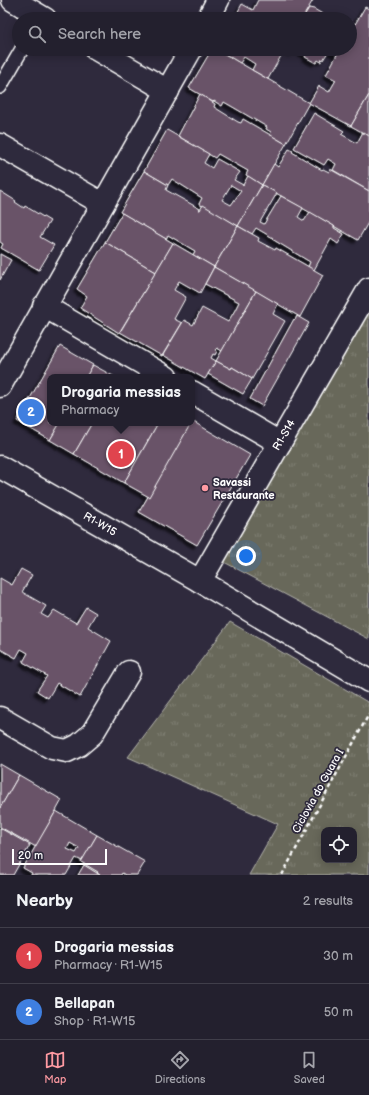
<!DOCTYPE html>
<html lang="en">
<head>
<meta charset="utf-8">
<style>
  :root { --surface:#23202e; --page:#2b2836; --text:#f1f3f6; --muted:#a3a3aa; --line:#403e4a; --accent:#ff9aa2 }
  body { margin:0; font-family:"Balsamiq Sans",sans-serif; background:var(--page); color:var(--text) }
  .controls { position:absolute; right:12px; bottom:12px; display:grid; overflow:hidden; border-radius:8px; box-shadow:0 2px 10px #0003 }
  .controls button { width:36px; height:36px; display:grid; place-items:center; padding:0; border:0; border-bottom:1px solid var(--line); background:var(--surface); color:var(--text); font:20px sans-serif }
  .scale { position:absolute; left:12px; bottom:10px; width:95px; box-sizing:border-box; padding-left:4px; border:2px solid #fff; border-top:0; font-size:11px; line-height:14px; white-space:nowrap; color:#fff; -webkit-text-stroke:3px #2f2a3d; paint-order:stroke }
  .you { position:absolute; left:246px; top:556px; width:14px; height:14px; margin:-10px; border:3px solid #fff; border-radius:50%; background:#1a73e8; box-shadow:0 0 0 6px #1a73e833 }
  .badge { display:grid; place-items:center; width:26px; height:26px; border-radius:50%; background:var(--accent); color:#fff; font-size:13px; font-weight:700 }
  .pin { position:absolute; translate:-50% -50%; border:2px solid #fff; box-shadow:0 1px 4px #0006 }
  .popup { position:absolute; left:47px; top:374px; width:148px; height:52px; box-sizing:border-box; display:grid; place-content:center; border-radius:8px; background:var(--surface); filter:drop-shadow(0 1px 3px #0005); font-size:13px; white-space:nowrap; color:var(--muted) }
  .popup b { font-size:15px; color:var(--text) }
  .popup::after { content:''; position:absolute; left:50%; top:100%; margin-left:-8px; border:8px solid transparent; border-top-color:var(--surface) }
  .list { margin:0; padding:0; list-style:none }
  h2 { display:flex; justify-content:space-between; align-items:center; height:52px; margin:0; padding:0 16px; font-size:17px }
  h2 small { font-size:13px; font-weight:400; color:var(--muted) }
  .list li { display:grid; grid-template-columns:26px 1fr auto; gap:12px; align-items:center; box-sizing:border-box; height:56px; padding:0 16px; border-top:1px solid var(--line) }
  .list b { display:block; font-size:15px; white-space:nowrap }
  .list p { margin:0; font-size:13px; white-space:nowrap; color:var(--muted) }
  .list em { font-size:13px; font-style:normal; color:var(--muted) }
  .icon { flex:none; width:22px; height:22px; fill:none; stroke:currentColor; stroke-width:2; stroke-linecap:round; stroke-linejoin:round }
  .map { position:relative; flex:none; width:369px; height:875px; overflow:hidden }
  .search { position:absolute; background:var(--surface); box-shadow:0 2px 10px #0003; left:12px; right:12px; top:12px; height:44px; display:flex; align-items:center; gap:10px; box-sizing:border-box; padding:0 14px; border-radius:22px; color:var(--muted); font-size:15px }
  .sheet { height:164px; background:var(--surface) }
  nav { display:flex; justify-content:space-around; align-items:center; box-sizing:border-box; height:56px; border-top:1px solid var(--line); background:var(--surface); font-size:11px; color:var(--muted) }
  nav a { display:grid; justify-items:center; gap:2px }
  nav .on { color:var(--accent) }
  .map>svg:first-child { display:block }
  .grass { fill:url(#grass-tufts); stroke:#b4b4ac; fill-rule:evenodd }
  .building { fill:#695368; stroke:#fff; fill-rule:evenodd; filter:url(#shadow) }
  .lines { fill:none; stroke-linecap:round; stroke-linejoin:round }
  .service-casing { stroke:#fff; stroke-width:16 }
  .minor-casing { stroke:#fff; stroke-width:25 }
  .path { stroke:#fff; stroke-width:2.5; stroke-dasharray:4 3; stroke-linecap:butt }
  .service { stroke:#2f2a3d; stroke-width:13 }
  .minor { stroke:#2f2a3d; stroke-width:22 }
  .poi-dot { fill:#ff9aa2; stroke:#2f2a3d; stroke-width:1.5 }
  .labels { text-anchor:middle; dominant-baseline:central; stroke-width:3.5; stroke-linejoin:round; paint-order:stroke }
  .street-label { font-size:11px; fill:#fff; stroke:#2f2a3d }
  .poi-label { font-size:11px; font-weight:bold; fill:#fff; stroke:#2f2a3d; text-anchor:start }
</style>
</head>
<body>
<div class="map">
<svg width="369" height="875" viewBox="0 0 369 875">
  <defs>
    <pattern id="grass-tufts" width="24" height="20" patternUnits="userSpaceOnUse"><rect width="24" height="20" fill="#68685a"/><path d="M3 7l-1-3M5 7V3M7 7l1-3M15 17l-1-3M17 17v-4M19 17l1-3" fill="none" stroke="#7f7f73"/></pattern>
    <filter id="shadow"><feDropShadow dx="-3.5" dy="3.5" stdDeviation="1" flood-color="#0009"/></filter>
  </defs>
  <rect width="100%" height="100%" fill="#2f2a3d"/>
  <filter id="ink" filterUnits="userSpaceOnUse"><feTurbulence type="fractalNoise" baseFrequency=".025" numOctaves="2"/><feDisplacementMap in="SourceGraphic" scale="8" xChannelSelector="R" yChannelSelector="G"/><feConvolveMatrix kernelMatrix="1 2 1 2 8 2 1 2 1" color-interpolation-filters="sRGB"/></filter>
  <g filter="url(#ink)">
    <g class="grass">
      <path d="M369 312V639L224 562Z"/>
      <path d="M230 622 369 703V875H249L278 824 128 757ZM324 830H354V860H324Z"/>
    </g>
    <g class="building">
      <path d="M258 0H313L302 19H234L242 4 253 10Z"/>
      <path d="M365 7 369 9V95L351 126 309 103 319 86 329 92 336 80 326 75 340 49H350V33Z"/>
      <path d="M309 8 314 9 331 19H302Z"/>
      <path d="M350 21 355 24 350 33Z"/>
      <path d="M212 49H216L309 103 286 144 270 135 271 132 266 129 267 127 231 106 224 102 222 106 214 101 213 102 189 88Z"/>
      <path d="M217 49H285L268 79 252 70 255 64 244 57 240 63Z"/>
      <path d="M286 49H294L292 53Z"/>
      <path d="M297 49H340L337 55 328 49 327 51 328 52 323 60 322 59 321 62 318 60 316 63 305 57 306 55Z"/>
      <path d="M200 94 215 104 214 107 238 122 241 123 243 119 286 144 262 185 246 175 248 171 218 154 215 158 178 136Z"/>
      <path d="M369 95V136L351 126Z"/>
      <path d="M314 113 344 131 341 134 357 143 363 132 369 136V191L333 170 336 164 328 159 324 165 294 148Z"/>
      <path d="M167 130 209 154 204 163 212 168 217 159 240 172 234 180 243 185 248 176 262 185 238 226 199 204 202 198 172 179 168 185 144 171ZM231 185 241 191 231 205 222 200Z"/>
      <path d="M289 149 293 151 292 152 322 170 323 169 329 172 330 169 369 191V221L358 240 262 185 274 164 278 167Z"/>
      <path d="M144 171 168 185 166 190 200 209 199 210H200L203 205 238 226 214 267 193 255 195 251 168 235 166 239 120 212Z"/>
      <path d="M262 185 277 193 260 222 264 224 281 196 303 208 298 217 304 221 310 212 334 226V228L344 234 338 244 331 239 314 270 308 267 310 262 272 239 273 238 256 228 252 234 238 226Z"/>
      <path d="M0 191 16 201 15 202 24 208 25 206 50 221 40 237 54 245 39 270 1 248 3 244 0 242Z"/>
      <path d="M122 213 173 243 156 272 105 242Z"/>
      <path d="M238 226 259 238 258 241 275 250 276 248 323 275 300 317 214 267Z"/>
      <path d="M105 242 156 272 119 333 80 308 87 296 77 289Z"/>
      <path d="M173 243 214 267 200 293 179 281 174 290 186 297 174 319 182 323 162 356 120 332Z"/>
      <path d="M0 254 11 260 0 280Z"/>
      <path d="M214 267 256 291 222 351 217 348 215 350 217 351 215 355 213 354 211 358 216 361 205 379 163 355 184 320 193 325 202 308 228 322 235 310 239 302 205 284Z"/>
      <path d="M256 291 278 304 273 314 285 321 252 379 232 367 231 369 216 361Z"/>
      <path d="M297 316 309 323 262 406 250 399 294 319 295 320Z"/>
      <path d="M60 346 93 365 86 377H50V423H60L50 440 17 421Z"/>
      <path d="M216 361 231 369 232 367 252 379 243 394 208 374Z"/>
      <path d="M93 365 115 377H86Z"/>
      <path d="M192 421 250 455 197 545 139 512Z"/>
      <path d="M60 423H92L74 454 50 440Z"/>
      <path d="M92 423H158L124 483 74 454Z"/>
      <path d="M158 423H191L149 497 124 483Z"/>
      <path d="M21 569 32 575 22 592 46 606 41 614 48 618 54 610 76 623 86 607 96 613 88 627 111 641 80 697 57 683 48 698 37 691 47 676 23 662 28 653 21 649 16 658 0 649V578L12 585Z"/>
      <path d="M0 764 19 775 0 808Z"/>
      <path d="M19 775 62 800 36 847 0 827V808Z"/>
      <path d="M56 811 97 835 82 861 76 858 66 875H31L32 873 23 868ZM70 843 79 848 76 853 67 849Z"/>
      <path d="M0 828 30 845 13 875H0Z"/>
      <path d="M97 835 145 862 137 875H125L122 873 121 875H100L97 873 98 872 81 862Z"/>
      <path d="M84 865 100 875H78Z"/>
    </g>
    <g class="lines">
      <g class="service-casing">
        <path id="service" d="M0 87 22 49"/>
      </g>
      <g class="minor-casing">
        <g id="minor">
          <path d="M13 0 45 19"/>
          <path d="M208 19 218 0"/>
          <path d="M96 49 168 91"/>
          <path d="M0 145 103 204"/>
          <path d="M44 306 166 377"/>
          <path d="M0 386 191 49"/>
          <path d="M192 392 280 443"/>
          <path d="M0 467 200 581 369 681"/>
          <path d="M200 581 369 289"/>
          <path d="M0 718 52 748 67 751 79 745 92 734 129 672"/>
        </g>
      </g>
      <path class="path" d="M282 875 369 714"/>
      <use href="#service" class="service"/>
      <use href="#minor" class="minor"/>
    </g>
  </g>
  <circle class="poi-dot" cx="205" cy="488" r="4"/>
  <g class="labels">
    <g class="street-label">
      <text transform="translate(284 435) rotate(-60)">R1-S14</text>
      <text transform="translate(100 524) rotate(30)">R1-W15</text>
      <text transform="translate(318 791) rotate(-61)">Ciclovia do Guara I</text>
    </g>
    <g class="poi-label">
      <text x="213" y="482">Savassi<tspan x="213" dy="13">Restaurante</tspan></text>
    </g>
  </g>
</svg>
<div class="controls">
<button><svg class="icon" aria-label="locate" viewBox="0 0 24 24"><circle cx="12" cy="12" r="6"/><path d="M12 2v4M12 18v4M2 12h4M18 12h4"/></svg></button>
</div>
<div class="scale">20 m</div>
<div class="you"></div>
<div class="pin badge" style="left:121px;top:454px;background:#e0444e">1</div>
<div class="popup"><b>Drogaria messias</b>Pharmacy</div>
<div class="pin badge" style="left:31px;top:412px;background:#3f7fe0">2</div>
<div class="search"><svg class="icon" aria-label="search" viewBox="0 0 24 24"><circle cx="10" cy="10" r="6"/><path d="M15 15l6 6"/></svg>Search here</div>
</div>
<section class="sheet">
<h2>Nearby<small>2 results</small></h2>
<ul class="list">
<li><span class="badge" style="background:#e0444e">1</span><div><b>Drogaria messias</b><p>Pharmacy · R1-W15</p></div><em>30 m</em></li>
<li><span class="badge" style="background:#3f7fe0">2</span><div><b>Bellapan</b><p>Shop · R1-W15</p></div><em>50 m</em></li>
</ul>
</section>
<nav>
<a class="on"><svg class="icon" aria-label="map" viewBox="0 0 24 24"><path d="M3 6l6-2 6 2 6-2v14l-6 2-6-2-6 2zM9 4v14M15 6v14"/></svg>Map</a>
<a><svg class="icon" aria-label="directions" viewBox="0 0 24 24"><path d="M12 3l9 9-9 9-9-9zM9 14v-3h6M13 9l2 2-2 2"/></svg>Directions</a>
<a><svg class="icon" aria-label="saved" viewBox="0 0 24 24"><path d="M7 4h10v16l-5-4-5 4z"/></svg>Saved</a>
</nav>
</body>
</html>
